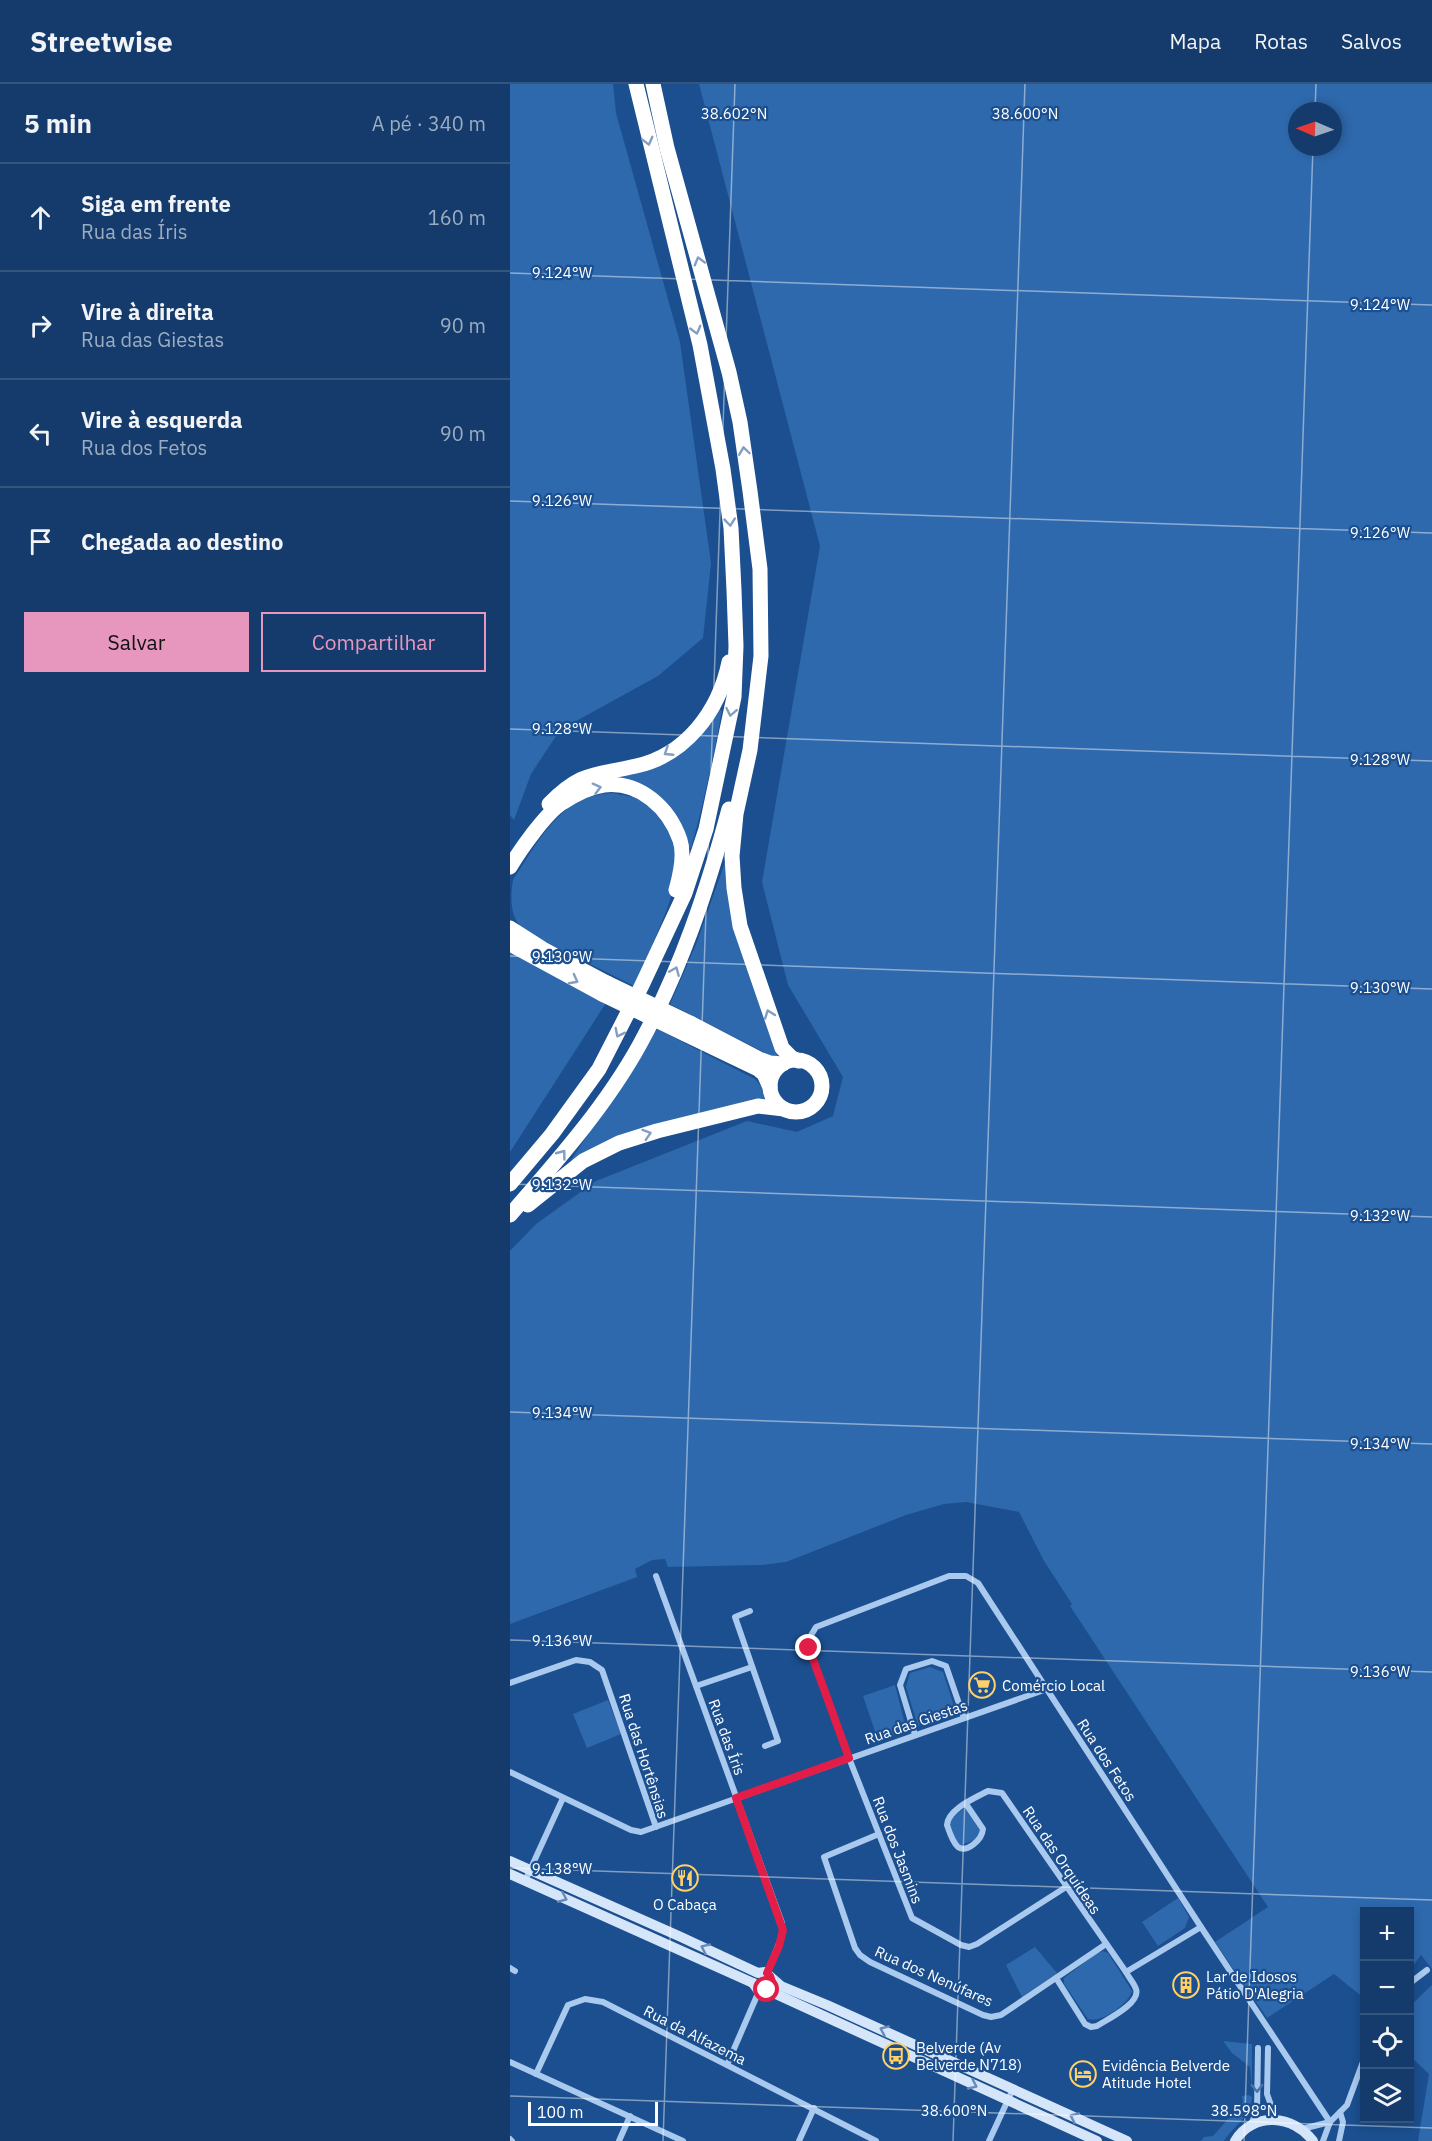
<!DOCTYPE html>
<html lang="pt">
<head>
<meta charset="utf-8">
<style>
  :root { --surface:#143b6b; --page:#1d4271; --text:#f1f3f6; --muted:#9dadc1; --line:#33557e; --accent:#e797bd }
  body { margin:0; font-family:"IBM Plex Sans",sans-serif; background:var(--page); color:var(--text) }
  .controls { position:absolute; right:18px; bottom:18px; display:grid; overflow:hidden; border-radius:0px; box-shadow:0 3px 9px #0003 }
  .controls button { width:54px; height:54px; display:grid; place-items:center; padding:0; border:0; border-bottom:2px solid var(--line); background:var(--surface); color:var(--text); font:30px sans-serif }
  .compass { position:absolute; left:778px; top:18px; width:54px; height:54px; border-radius:50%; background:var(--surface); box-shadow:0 3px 9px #0003; rotate:272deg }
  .scale { position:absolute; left:18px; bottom:15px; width:130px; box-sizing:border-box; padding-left:6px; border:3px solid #fff; border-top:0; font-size:16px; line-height:21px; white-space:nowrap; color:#fff; -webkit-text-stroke:4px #1b4f8f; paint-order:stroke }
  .stop { position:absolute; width:18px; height:18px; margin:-14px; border:4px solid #e11d48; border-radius:50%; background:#fff }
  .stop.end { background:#e11d48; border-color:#fff; box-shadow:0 2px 6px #0008 }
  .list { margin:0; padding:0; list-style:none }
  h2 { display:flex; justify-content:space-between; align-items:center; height:78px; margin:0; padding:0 24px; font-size:26px }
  h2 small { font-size:20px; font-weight:400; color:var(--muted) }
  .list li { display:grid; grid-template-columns:39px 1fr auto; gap:18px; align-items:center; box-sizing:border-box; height:108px; padding:0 24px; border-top:2px solid var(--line) }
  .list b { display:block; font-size:22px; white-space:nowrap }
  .list p { margin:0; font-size:20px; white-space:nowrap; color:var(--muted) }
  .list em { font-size:20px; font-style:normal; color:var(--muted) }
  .actions { display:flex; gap:12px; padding:18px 24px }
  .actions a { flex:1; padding:14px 0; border:2px solid var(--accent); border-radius:0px; text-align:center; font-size:21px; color:var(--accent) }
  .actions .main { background:var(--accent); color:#111 }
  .icon { flex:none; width:33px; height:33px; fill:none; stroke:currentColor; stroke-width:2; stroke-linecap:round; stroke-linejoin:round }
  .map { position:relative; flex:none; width:922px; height:2057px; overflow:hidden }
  header { display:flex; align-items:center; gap:36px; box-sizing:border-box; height:84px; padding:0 30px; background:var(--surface); border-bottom:2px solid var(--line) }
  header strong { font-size:28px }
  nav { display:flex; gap:33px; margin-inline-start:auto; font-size:21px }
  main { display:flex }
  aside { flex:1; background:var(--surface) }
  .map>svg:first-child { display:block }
  .green { fill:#2e69ad; fill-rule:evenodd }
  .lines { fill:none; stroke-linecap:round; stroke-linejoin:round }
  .minor { stroke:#a9c9ee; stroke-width:6 }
  .secondary { stroke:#d6e6fa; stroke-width:10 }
  .motorway { stroke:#fff; stroke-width:15 }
  .motorway-bridge { stroke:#fff; stroke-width:15 }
  .oneway { stroke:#829ec1 }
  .oneway2 { stroke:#668bba }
  .oneway3 { stroke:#4674ac }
  .route { stroke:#e11d48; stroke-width:8 }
  .ticks { fill:none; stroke:#fff; stroke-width:1.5; stroke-opacity:0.45 }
  .labels { text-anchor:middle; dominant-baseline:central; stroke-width:4.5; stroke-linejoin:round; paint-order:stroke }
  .poi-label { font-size:15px; fill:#fff; stroke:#1b4f8f; text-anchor:start }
  .street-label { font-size:15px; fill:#fff; stroke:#1b4f8f }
  .ticks-label { font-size:15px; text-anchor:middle; fill:#fff; stroke:#1b4f8f; stroke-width:4.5; stroke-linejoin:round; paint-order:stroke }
</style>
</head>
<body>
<header>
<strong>Streetwise</strong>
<nav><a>Mapa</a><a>Rotas</a><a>Salvos</a></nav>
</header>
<main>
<aside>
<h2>5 min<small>A pé · 340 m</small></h2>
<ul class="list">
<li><svg class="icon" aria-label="ahead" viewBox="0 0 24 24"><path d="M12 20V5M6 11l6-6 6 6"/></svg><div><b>Siga em frente</b><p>Rua das Íris</p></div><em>160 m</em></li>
<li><svg class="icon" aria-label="right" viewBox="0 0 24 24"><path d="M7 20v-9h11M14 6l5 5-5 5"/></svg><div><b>Vire à direita</b><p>Rua das Giestas</p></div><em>90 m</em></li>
<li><svg class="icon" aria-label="left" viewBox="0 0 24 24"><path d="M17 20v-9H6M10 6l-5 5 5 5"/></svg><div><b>Vire à esquerda</b><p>Rua dos Fetos</p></div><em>90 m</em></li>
<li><svg class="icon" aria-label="arrive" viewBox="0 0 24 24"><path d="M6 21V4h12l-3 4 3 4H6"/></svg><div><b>Chegada ao destino</b></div></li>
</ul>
<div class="actions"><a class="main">Salvar</a><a>Compartilhar</a></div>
</aside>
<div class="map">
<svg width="922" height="2057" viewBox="0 0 922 2057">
  <rect width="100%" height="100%" fill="#1b4f8f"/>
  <g class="green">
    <path d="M0 0H103L106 29 170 258 201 479 193 554 148 592 50 646 21 690 4 736 0 731Z"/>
    <path d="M189 0H922V1885L911 1871 900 1886V1828H854V1914L824 1890 757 1934 705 1858 758 1823 560 1522 562 1520 534 1477 509 1428 456 1418 434 1420 396 1431 276 1478 251 1481 158 1483 155 1475 142 1476 125 1485 127 1493 0 1540V1167L26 1140 86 1097 237 1037 287 1048 323 1032 333 993 278 901 252 798 310 462ZM787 27H823V63H787Z"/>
    <path d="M209 625 212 627C203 674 194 719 181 764L177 763 173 746 104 693 141 682Z"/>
    <path d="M102 709C112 711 124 712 133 717 161 732 171 768 165 798 158 831 137 870 124 902L16 848C0 835 0 816 3 796 29 757 49 712 102 709Z"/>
    <path d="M215 778 274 972 265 974 160 920 187 858Z"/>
    <path d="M0 867 96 919 0 1068Z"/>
    <path d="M147 945 245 995 252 1003 255 1018 64 1078 61 1076Z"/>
    <path d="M420 1583 433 1588 446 1628 408 1642 396 1603 400 1589Z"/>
    <path d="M385 1601 396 1644 392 1649 368 1656 353 1612Z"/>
    <path d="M98 1616 111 1650 77 1664 63 1630Z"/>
    <path d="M455 1724 470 1746 467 1755 451 1761 447 1759 439 1738 441 1732Z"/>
    <path d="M668 1814 679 1833 675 1844 648 1862 632 1838Z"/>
    <path d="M525 1863 547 1889 512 1913 496 1881Z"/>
    <path d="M593 1867 598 1869 622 1907C619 1920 590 1940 578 1935L554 1900V1894L587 1869Z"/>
    <path d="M922 1901V2057H908L919 1990 900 1972V1922Z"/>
    <path d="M713 1957 742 1960V2004L740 1983 722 1969Z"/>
    <path d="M739 2011 742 2013C741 2033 724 2041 714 2057H691L694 2053 703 2052 733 2018 732 2012Z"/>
  </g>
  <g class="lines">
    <g class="minor">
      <path d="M146 1492 272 1839V1852L257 1889"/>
      <path d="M240 1527 225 1533 268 1657 255 1662"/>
      <path d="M0 1599 66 1576 80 1578 92 1586 146 1743"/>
      <path d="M186 1602 242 1583"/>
      <path d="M405 1651 390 1601 396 1585 422 1577 436 1582 454 1634"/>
      <path d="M0 1688 121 1746 131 1748 537 1605"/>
      <path d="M456 1720 473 1745C472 1756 457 1769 448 1763 443 1759 439 1747 437 1741 438 1725 465 1714 478 1707L492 1709 616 1888C619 1894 624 1899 626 1905 631 1919 598 1935 587 1942L581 1943 575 1940 546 1894"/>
      <path d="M369 1750 314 1773 345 1864 350 1871 360 1878 473 1931 481 1933 491 1931 596 1860"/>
      <path d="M15 1797 53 1714"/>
      <path d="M556 1803 467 1860 459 1863 451 1861 402 1834 339 1674 299 1564 300 1553 306 1543 439 1492H456L468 1499 691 1843 820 2038"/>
      <path d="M0 1884 5 1887"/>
      <path d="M616 1888 691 1843"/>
      <path d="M900 1899 917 1886"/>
      <path d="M758 1964 757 2010 766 2035"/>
      <path d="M0 1978 173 2057"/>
      <path d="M217 1981 249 1907"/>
      <path d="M26 1990 58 1921 75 1915 93 1918 366 2057"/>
      <path d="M741 2040 747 2027 748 1964"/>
      <path d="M792 2045 820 2038"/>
      <path d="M0 2055 2 2057"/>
      <path d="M109 2057 120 2032"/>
      <path d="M289 2057 304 2024"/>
      <path d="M479 2057 503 2005"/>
      <path d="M813 2057 820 2038 837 2021 854 1975"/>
      <path d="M829 2057 833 2038 830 2028"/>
    </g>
    <g class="secondary">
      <path d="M0 1777 171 1853 248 1889 255 1888 271 1902 317 1921 617 2057"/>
      <path d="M0 1790 243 1899"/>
      <path d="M243 1899 248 1906H257L587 2057"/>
      <path d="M725 2057C743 2027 784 2031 803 2057"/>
    </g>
    <g class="motorway">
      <path d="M143 0 157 64 219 288 230 338 240 407 250 485 251 572 240 666 226 730 222 772 224 804 230 842 272 964 282 974 289 977"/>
      <path d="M39 720C72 687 83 692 126 682 176 671 209 627 219 578"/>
      <path d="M0 783C10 766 36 729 52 719 64 711 80 703 94 701 130 697 159 724 170 756 175 771 170 792 166 806"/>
      <path d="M0 844 33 865 97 899"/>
      <path d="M0 860 92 910"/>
      <path d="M180 939 249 975 260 979 273 980"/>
      <path d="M175 950 248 985 254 990 260 1003"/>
      <circle cx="286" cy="1002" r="26"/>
      <path d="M0 1100 42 1050 89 985 132 901 175 809 196 745 224 613 226 562 224 506 221 444 213 385 190 261 126 0"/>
      <path d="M18 1121 73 1077 109 1059 147 1047 248 1022 274 1025"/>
      <path d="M0 1131C47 1077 96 1022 130 960 171 885 197 807 219 725"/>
    </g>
    <g class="motorway-bridge">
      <path d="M97 899 180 939"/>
      <path d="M92 910 175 950"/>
    </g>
  </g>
  <defs><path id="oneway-chevron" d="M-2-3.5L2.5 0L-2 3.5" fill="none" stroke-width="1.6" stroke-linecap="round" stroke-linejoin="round" transform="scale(1.5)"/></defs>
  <g class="oneway">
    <use href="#oneway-chevron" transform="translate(138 57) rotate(76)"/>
    <use href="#oneway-chevron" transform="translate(189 177) rotate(-106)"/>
    <use href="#oneway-chevron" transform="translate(186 246) rotate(75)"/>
    <use href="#oneway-chevron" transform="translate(234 367) rotate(-98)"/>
    <use href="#oneway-chevron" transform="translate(220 438) rotate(84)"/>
    <use href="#oneway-chevron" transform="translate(221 628) rotate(101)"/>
    <use href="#oneway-chevron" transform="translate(158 668) rotate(147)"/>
    <use href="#oneway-chevron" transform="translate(87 704) rotate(-15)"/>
    <use href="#oneway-chevron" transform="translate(165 887) rotate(-67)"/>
    <use href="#oneway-chevron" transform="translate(64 896) rotate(28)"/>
    <use href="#oneway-chevron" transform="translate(259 930) rotate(-110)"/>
    <use href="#oneway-chevron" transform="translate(109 949) rotate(117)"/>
    <use href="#oneway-chevron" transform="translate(137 1050) rotate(-18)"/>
    <use href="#oneway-chevron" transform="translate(52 1070) rotate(-53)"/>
  </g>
  <g class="oneway2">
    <use href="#oneway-chevron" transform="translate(53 1814) rotate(24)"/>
    <use href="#oneway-chevron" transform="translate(195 1864) rotate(-155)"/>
    <use href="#oneway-chevron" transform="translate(374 1946) rotate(-156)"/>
    <use href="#oneway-chevron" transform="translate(463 2001) rotate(25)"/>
    <use href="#oneway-chevron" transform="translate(564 2033) rotate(-155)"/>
  </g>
  <use class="oneway3" href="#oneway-chevron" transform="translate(747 2004) rotate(89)"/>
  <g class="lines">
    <path class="route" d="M257 1906 262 1898 260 1892 257 1889 269 1862 273 1846 226 1714 339 1674 299 1564"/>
  </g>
  <path class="ticks" d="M805 27 806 0M0 189 922 221M0 417 922 449M0 645 922 677M0 872 922 905M0 1100 922 1133M0 1328 922 1360M0 1556 922 1588M0 1784 922 1816M0 2012 922 2044M153 2057 225 0M443 2057 515 0M734 2057 803 63"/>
  <defs>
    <g id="supermarket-ring" transform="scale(1.35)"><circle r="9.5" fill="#1b4f8f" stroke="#ffd166" stroke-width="1.5"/><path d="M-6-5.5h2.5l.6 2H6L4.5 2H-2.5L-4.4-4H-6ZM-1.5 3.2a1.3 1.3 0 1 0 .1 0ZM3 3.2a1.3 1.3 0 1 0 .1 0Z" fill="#ffd166"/></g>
    <g id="restaurant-ring" transform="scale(1.35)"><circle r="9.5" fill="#1b4f8f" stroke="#ffd166" stroke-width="1.5"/><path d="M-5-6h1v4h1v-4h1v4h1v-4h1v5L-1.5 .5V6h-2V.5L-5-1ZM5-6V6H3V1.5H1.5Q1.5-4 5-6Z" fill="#ffd166"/></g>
    <g id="building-ring" transform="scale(1.35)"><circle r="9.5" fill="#1b4f8f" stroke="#ffd166" stroke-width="1.5"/><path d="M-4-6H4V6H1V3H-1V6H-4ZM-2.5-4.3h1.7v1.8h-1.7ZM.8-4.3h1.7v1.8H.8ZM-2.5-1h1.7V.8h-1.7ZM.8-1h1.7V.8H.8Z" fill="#ffd166"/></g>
    <g id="bus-ring" transform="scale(1.35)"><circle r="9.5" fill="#1b4f8f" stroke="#ffd166" stroke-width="1.5"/><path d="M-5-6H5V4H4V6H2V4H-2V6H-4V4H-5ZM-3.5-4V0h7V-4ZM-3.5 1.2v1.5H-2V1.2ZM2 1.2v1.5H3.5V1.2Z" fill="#ffd166"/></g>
    <g id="hotel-ring" transform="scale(1.35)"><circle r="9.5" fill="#1b4f8f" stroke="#ffd166" stroke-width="1.5"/><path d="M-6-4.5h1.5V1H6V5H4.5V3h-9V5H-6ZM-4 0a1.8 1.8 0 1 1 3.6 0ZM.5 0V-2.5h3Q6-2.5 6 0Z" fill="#ffd166"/></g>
  </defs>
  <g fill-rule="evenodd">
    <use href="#supermarket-ring" x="472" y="1601"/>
    <use href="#restaurant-ring" x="175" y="1794"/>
    <use href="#building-ring" x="676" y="1901"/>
    <use href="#bus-ring" x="386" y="1972"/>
    <use href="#hotel-ring" x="573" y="1990"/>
  </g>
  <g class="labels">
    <g class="poi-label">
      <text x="492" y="1601">Comércio Local</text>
      <text x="175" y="1820" text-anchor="middle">O Cabaça</text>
      <text x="696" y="1892">Lar de Idosos<tspan x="696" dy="17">Pátio D'Alegria</tspan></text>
      <text x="406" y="1963">Belverde (Av<tspan x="406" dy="17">Belverde N718)</tspan></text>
      <text x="592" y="1981">Evidência Belverde<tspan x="592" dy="17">Atitude Hotel</tspan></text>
    </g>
    <g class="street-label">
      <text transform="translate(406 1638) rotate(-19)">Rua das Giestas</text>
      <text transform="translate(217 1653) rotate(70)">Rua das Íris</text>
      <text transform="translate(134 1672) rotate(72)">Rua das Hortênsias</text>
      <text transform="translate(597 1676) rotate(57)">Rua dos Fetos</text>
      <text transform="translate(388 1766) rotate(69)">Rua dos Jasmins</text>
      <text transform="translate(552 1776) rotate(56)">Rua das Orquídeas</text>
      <text transform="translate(424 1892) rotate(24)">Rua dos Nenúfares</text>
      <text transform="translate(185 1951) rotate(27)">Rua da Alfazema</text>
    </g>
  </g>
  <g class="ticks-label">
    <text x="224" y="35">38.602°N</text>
    <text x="515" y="35">38.600°N</text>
    <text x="52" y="194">9.124°W</text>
    <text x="870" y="226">9.124°W</text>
    <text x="52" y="422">9.126°W</text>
    <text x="870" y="454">9.126°W</text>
    <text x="52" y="650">9.128°W</text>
    <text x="870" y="681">9.128°W</text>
    <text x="52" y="878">9.130°W</text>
    <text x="870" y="909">9.130°W</text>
    <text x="52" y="1106">9.132°W</text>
    <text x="870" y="1137">9.132°W</text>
    <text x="52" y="1334">9.134°W</text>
    <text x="870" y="1365">9.134°W</text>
    <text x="52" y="1562">9.136°W</text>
    <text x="870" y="1593">9.136°W</text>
    <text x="52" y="1790">9.138°W</text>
    <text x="444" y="2032">38.600°N</text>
    <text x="734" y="2032">38.598°N</text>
  </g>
</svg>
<div class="controls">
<button>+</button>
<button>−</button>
<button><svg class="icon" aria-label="locate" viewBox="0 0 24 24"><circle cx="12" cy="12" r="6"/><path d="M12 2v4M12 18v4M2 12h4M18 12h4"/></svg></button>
<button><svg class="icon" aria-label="layers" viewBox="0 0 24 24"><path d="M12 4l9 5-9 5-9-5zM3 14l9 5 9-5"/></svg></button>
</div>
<svg class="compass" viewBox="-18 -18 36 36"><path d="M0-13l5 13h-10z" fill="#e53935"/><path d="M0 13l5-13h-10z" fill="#9dadc1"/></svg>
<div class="scale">100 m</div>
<div class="stop" style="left:257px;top:1906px"></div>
<div class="stop end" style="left:299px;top:1564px"></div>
</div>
</main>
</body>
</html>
